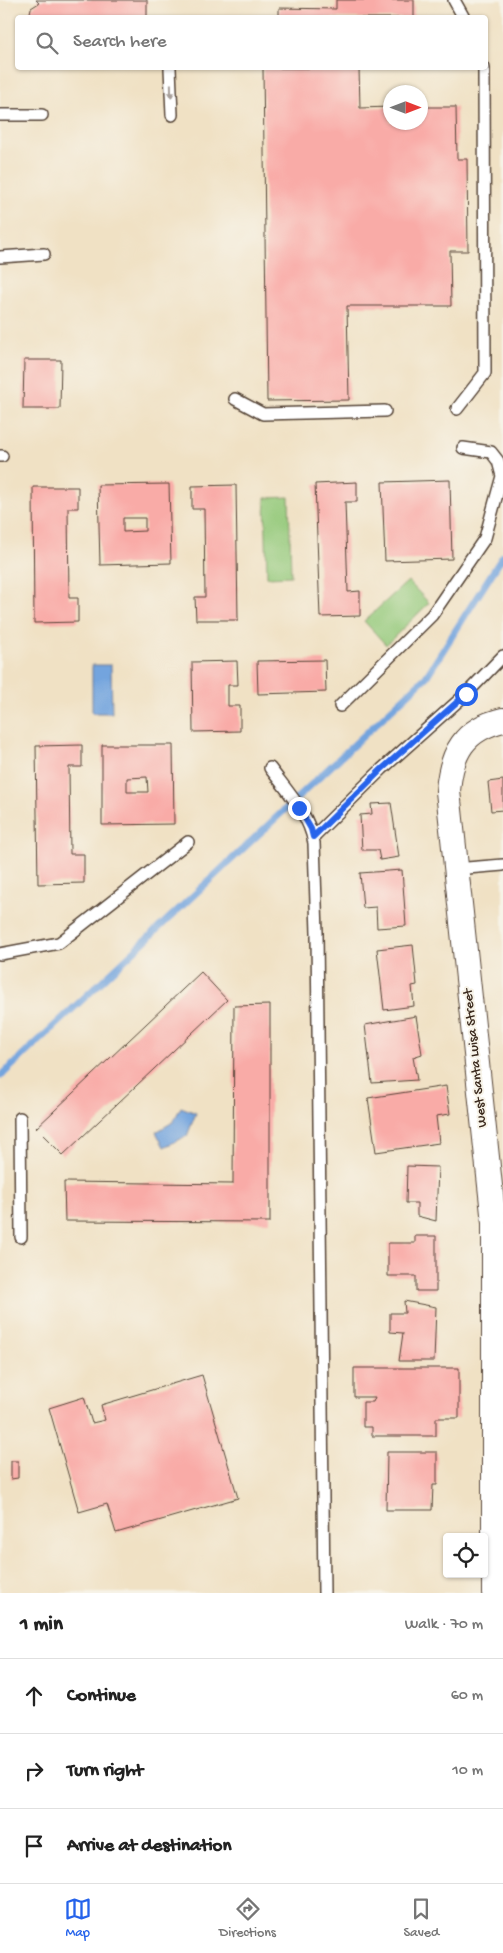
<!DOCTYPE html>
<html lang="en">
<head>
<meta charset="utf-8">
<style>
  :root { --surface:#fff; --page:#f2f2f2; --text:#222; --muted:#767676; --line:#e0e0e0; --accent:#2563eb }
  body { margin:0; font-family:"Gochi Hand",sans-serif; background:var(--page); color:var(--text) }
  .controls { position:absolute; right:15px; bottom:15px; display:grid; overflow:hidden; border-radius:5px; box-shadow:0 1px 4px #0004 }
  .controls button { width:45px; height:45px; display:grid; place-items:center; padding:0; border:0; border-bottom:1px solid var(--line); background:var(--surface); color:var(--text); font:25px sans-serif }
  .compass { position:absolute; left:383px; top:85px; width:45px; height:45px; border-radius:50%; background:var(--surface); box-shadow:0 1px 4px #0004; rotate:90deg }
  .stop { position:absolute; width:15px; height:15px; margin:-11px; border:4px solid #2563eb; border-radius:50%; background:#fff }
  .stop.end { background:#2563eb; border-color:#fff; box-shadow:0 1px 5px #0008 }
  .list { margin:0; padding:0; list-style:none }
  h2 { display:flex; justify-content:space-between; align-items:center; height:65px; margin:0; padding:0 20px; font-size:21px }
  h2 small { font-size:16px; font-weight:400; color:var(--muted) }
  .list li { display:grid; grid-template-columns:32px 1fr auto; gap:15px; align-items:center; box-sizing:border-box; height:75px; padding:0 20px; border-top:1px solid var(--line) }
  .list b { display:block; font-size:19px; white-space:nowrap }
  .list em { font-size:16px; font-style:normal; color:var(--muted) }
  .icon { flex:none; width:28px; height:28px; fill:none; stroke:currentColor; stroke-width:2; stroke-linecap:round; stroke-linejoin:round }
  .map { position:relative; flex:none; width:503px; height:1593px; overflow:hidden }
  .search { position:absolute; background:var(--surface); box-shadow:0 1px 4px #0004; left:15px; right:15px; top:15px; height:55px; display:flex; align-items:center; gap:12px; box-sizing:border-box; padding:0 18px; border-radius:5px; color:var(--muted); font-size:19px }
  .sheet { height:290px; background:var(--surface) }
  nav { display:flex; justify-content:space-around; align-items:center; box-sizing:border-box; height:70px; border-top:1px solid var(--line); background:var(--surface); font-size:14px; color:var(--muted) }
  nav a { display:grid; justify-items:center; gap:2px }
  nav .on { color:var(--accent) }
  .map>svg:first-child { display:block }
  .green { fill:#94c97a; stroke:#687a4c }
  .water { fill:#73a4de; stroke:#57677e }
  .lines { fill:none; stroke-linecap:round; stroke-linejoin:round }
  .stream { stroke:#73a4de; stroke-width:7 }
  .building { fill:#f9aba7; fill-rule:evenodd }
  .lane-casing { stroke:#564537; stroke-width:14 }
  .street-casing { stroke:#564537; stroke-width:26 }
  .lane { stroke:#fff; stroke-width:11 }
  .street { stroke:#fff; stroke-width:24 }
  .oneway { fill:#a79f9a }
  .route { stroke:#2563eb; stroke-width:6 }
  .labels { text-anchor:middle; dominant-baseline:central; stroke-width:4; stroke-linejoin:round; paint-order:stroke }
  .street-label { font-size:14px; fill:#3b2a1e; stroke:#f7f3e8 }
</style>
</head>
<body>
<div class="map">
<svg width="503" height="1593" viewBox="0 0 503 1593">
  <rect width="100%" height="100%" fill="#f7f3e8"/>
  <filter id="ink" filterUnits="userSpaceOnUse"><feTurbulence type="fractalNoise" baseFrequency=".02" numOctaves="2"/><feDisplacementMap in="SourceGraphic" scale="10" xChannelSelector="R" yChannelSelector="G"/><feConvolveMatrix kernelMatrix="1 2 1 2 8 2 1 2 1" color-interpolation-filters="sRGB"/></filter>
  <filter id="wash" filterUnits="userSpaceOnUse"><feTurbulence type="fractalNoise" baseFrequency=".0096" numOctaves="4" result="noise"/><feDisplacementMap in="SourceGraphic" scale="20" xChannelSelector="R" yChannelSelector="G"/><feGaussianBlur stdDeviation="1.12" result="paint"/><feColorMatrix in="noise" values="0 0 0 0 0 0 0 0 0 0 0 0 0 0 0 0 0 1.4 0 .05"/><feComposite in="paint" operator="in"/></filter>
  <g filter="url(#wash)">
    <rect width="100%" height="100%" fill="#f0e1c4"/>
    <g class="green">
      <path d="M289 497 291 576 267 577 265 498Z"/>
      <path d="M408 581 429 603 386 645 364 621Z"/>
    </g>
    <g class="water">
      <path d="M92 665H111L112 713H92Z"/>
      <path d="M181 1107 196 1113 187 1136 164 1147 156 1132 173 1122Z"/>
    </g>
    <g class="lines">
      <path class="stream" d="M1 1076 426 677 503 556"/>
    </g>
    <g id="blocks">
      <g class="building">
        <path d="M36 0H147V18H29L31 8 39 3Z"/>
        <path d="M336 0H414V18H279V8L336 9Z"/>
        <path d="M263 68H359L360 108 390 107V122H420V107H456L457 159H467L468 251H450L451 306H347L349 400 267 401Z"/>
        <path d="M24 360H61L60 409H23Z"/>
        <path d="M450 480 452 559 385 561 382 482Z"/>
        <path d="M357 482V502H345L348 592 360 591V616L320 617 315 484Z"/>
        <path d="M169 484 171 563 100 565 98 485ZM123 518H145V531L123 532Z"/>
        <path d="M236 485 238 620H196L195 597H205L204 509H192V486Z"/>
        <path d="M33 487H78V508H68L69 598H78V622L34 623Z"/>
        <path d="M325 660 326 692 258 694 257 661Z"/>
        <path d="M237 661 238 685H228V706H240V731L193 732 192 662Z"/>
        <path d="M82 745V767H69L70 854H84V883L38 884 36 746Z"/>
        <path d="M102 745H173L174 824 102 825ZM147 777 148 792H127V778Z"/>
        <path d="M503 780V810L491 811 488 782Z"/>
        <path d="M391 803 399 857 380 860 378 850H362L360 815 372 814 371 804Z"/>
        <path d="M402 870 406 926 377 928 376 907 363 908 360 873Z"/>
        <path d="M413 945 417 985 412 986 414 1006 384 1010 377 949Z"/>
        <path d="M201 972 227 1000 63 1155 36 1128Z"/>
        <path d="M270 1005V1222L65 1221 64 1182 233 1184 234 1006Z"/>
        <path d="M416 1016 422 1054 413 1057 417 1080 372 1083 365 1025Z"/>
        <path d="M446 1086 450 1114 436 1116 439 1143 376 1152 368 1098Z"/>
        <path d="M407 1166 438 1167 436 1221 417 1216V1203H406Z"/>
        <path d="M415 1236H436V1291H416V1276H388V1243H415Z"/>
        <path d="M404 1301 436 1307 434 1361H399L403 1333 390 1332V1313H405Z"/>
        <path d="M354 1368H459V1418H436V1436H372V1427H363V1402H373L375 1397H354Z"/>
        <path d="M202 1375 238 1498 116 1533 107 1504 79 1512 49 1408 84 1397 92 1423 105 1420 101 1405Z"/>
        <path d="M387 1452H437V1485H433L432 1510H386Z"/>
        <path d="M11 1461H18V1478L11 1479Z"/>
      </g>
    </g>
  </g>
  <g filter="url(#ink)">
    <use href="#blocks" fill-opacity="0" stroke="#564537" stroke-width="1"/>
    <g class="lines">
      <g class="lane-casing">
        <g id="lane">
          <path d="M454 0 464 18"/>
          <path d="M170 68 172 115"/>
          <path d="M0 115H42"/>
          <path d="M0 257 44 254"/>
          <path d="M235 399 263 414 385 411"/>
          <path d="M457 409 485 373 484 68"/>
          <path d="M0 456H2"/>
          <path d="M340 706 432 615 485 538 502 476 498 461 491 452 463 448"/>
          <path d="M270 768C287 791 309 814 314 843L317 933 324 1593"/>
          <path d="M313 837 382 769 466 694 503 656"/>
          <path d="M455 869 503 865"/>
          <path d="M0 954 59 943 188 842"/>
          <path d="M20 1118 21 1237"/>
        </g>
      </g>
      <g class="street-casing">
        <path id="street" d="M494 1593V1223L448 791C451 753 464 729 503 720"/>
      </g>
      <use href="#lane" class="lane"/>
      <use href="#street" class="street"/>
    </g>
    <defs><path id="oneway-solid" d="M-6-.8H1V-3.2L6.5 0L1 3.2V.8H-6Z" transform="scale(1.25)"/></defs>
    <use class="oneway" href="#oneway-solid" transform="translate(171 91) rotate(89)"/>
  </g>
  <g class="lines" filter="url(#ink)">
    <path class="route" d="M299 808 311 829 313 837 382 769 466 694"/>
  </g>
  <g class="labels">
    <g class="street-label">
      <text transform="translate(476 1058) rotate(-96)">West Santa Luisa Street</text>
    </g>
  </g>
</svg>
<div class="controls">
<button><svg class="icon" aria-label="locate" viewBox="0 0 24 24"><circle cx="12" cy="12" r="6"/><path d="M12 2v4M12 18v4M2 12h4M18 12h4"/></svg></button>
</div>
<svg class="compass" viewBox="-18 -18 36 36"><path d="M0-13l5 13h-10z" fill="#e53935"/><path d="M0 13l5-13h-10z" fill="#767676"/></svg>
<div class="stop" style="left:466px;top:694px"></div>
<div class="stop end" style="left:299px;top:808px"></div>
<div class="search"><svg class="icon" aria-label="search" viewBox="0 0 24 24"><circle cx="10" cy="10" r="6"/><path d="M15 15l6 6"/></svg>Search here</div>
</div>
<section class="sheet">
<h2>1 min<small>Walk · 70 m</small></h2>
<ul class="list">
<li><svg class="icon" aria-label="ahead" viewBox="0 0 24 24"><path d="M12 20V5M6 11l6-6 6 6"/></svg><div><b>Continue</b></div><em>60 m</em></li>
<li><svg class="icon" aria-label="right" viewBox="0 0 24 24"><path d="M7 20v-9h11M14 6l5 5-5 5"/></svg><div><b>Turn right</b></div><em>10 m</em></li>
<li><svg class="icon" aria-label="arrive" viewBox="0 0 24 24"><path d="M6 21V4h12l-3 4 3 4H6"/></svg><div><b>Arrive at destination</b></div></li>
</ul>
</section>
<nav>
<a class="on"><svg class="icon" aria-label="map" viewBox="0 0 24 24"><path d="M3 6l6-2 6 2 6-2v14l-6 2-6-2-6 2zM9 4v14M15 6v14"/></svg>Map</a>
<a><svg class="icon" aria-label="directions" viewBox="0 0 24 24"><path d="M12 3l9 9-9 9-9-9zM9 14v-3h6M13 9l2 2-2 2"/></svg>Directions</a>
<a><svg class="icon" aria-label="saved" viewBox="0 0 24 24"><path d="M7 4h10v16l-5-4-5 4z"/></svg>Saved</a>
</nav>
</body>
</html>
